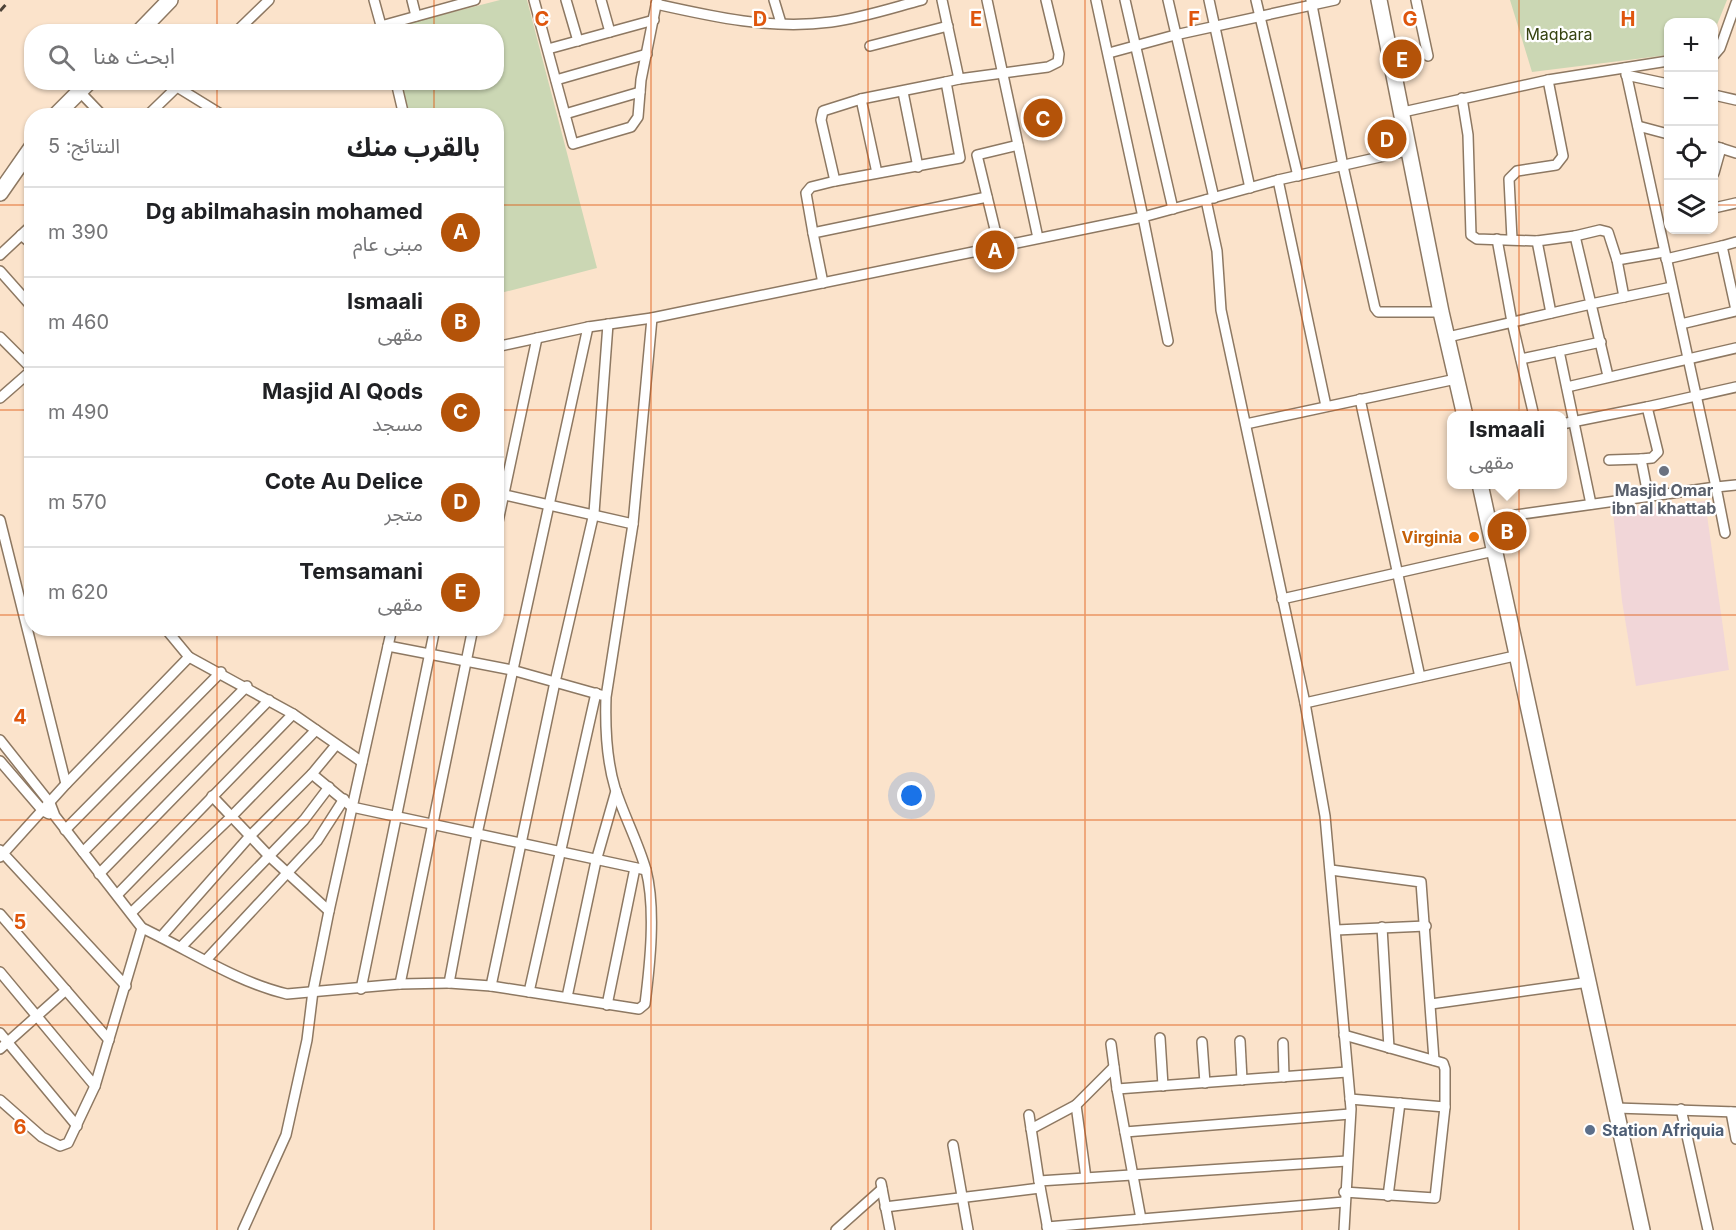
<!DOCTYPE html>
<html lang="ar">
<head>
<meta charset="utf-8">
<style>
  :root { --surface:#fff; --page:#f6f6f6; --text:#202124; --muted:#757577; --line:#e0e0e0; --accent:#b45309 }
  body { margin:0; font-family:Inter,"Noto Sans Arabic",sans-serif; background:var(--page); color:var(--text); direction:rtl }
  .controls { position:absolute; right:18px; top:18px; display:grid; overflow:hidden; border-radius:12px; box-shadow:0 2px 4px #0004 }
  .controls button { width:54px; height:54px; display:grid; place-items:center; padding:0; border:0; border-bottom:2px solid var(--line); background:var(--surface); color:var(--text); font:30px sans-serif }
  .you { position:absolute; left:912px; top:796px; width:21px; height:21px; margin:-15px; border:4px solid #fff; border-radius:50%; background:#1a73e8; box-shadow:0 0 0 9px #1a73e833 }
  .badge { display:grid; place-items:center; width:39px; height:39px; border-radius:50%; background:var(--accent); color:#fff; font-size:20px; font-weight:700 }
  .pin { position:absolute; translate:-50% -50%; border:3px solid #fff; box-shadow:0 2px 6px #0006 }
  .popup { position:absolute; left:1447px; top:411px; width:120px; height:78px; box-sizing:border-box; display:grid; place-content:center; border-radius:12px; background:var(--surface); filter:drop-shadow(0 2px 4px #0005); font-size:20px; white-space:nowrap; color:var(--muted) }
  .popup b { font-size:22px; color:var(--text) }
  .popup::after { content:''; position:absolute; left:50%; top:100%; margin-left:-12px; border:12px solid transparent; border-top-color:var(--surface) }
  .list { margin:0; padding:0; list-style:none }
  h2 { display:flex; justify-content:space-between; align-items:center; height:78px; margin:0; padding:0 24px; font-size:26px }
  h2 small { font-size:20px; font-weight:400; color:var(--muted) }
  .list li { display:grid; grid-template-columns:39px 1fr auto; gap:18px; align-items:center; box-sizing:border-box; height:90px; padding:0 24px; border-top:2px solid var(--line) }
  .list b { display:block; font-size:22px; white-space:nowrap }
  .list p { margin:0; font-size:20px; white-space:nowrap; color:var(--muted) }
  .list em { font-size:20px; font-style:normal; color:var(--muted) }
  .icon { flex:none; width:33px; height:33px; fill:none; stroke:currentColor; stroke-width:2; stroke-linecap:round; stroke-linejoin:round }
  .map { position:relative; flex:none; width:1736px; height:1230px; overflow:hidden; direction:ltr }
  .search { position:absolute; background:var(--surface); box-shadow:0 2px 4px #0004; left:24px; top:24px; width:480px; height:66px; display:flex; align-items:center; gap:15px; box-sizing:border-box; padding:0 21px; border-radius:24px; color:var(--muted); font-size:22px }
  .panel { position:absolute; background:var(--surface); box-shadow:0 2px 4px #0004; left:24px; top:108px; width:480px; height:528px; border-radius:24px; direction:rtl }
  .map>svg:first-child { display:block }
  .education { fill:#f1d6d8 }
  .green { fill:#cbd7b4 }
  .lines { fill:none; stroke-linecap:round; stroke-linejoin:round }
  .minor-casing { stroke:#8d7862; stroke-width:12 }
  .primary-casing { stroke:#8d7862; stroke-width:18 }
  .trunk-casing { stroke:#8d7862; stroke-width:18 }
  .minor { stroke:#fff; stroke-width:9 }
  .primary { stroke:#fff; stroke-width:15 }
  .trunk { stroke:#fff; stroke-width:15 }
  .rail { stroke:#4c4237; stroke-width:3; stroke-dasharray:8 8; stroke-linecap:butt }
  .grid { fill:none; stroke:#df560d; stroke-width:1.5; stroke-opacity:0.55 }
  .worship-dot { fill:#6b7280; stroke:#fff; stroke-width:2 }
  .food-dot { fill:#e8710a; stroke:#fff; stroke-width:2 }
  .service-dot { fill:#5c6f8a; stroke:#fff; stroke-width:2 }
  .labels { text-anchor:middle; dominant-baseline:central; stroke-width:4.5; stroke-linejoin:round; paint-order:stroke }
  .park-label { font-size:16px; fill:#364310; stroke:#fff }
  .worship-label { font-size:16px; font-weight:bold; fill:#5b616d; stroke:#fff }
  .food-label { font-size:16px; font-weight:bold; fill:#c56008; stroke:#fff; text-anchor:end }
  .service-label { font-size:16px; font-weight:bold; fill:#4e5e75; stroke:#fff; text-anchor:start }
  .grid-label { font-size:20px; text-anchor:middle; font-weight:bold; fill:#df560d; stroke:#fff; stroke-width:4.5; stroke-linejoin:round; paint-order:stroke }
</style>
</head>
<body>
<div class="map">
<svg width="1736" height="1230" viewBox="0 0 1736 1230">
  <rect width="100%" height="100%" fill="#fbe3cb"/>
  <path class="education" d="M1705 501 1729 670 1636 686 1622 601 1613 512Z"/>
  <g class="green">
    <path d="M500 0H527L597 268 497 294 496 116 409 115 401 83 496 82V32H387V29Z"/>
    <path d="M1510 0H1727L1714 32V22H1668V55L1532 72Z"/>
  </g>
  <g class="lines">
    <g class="minor-casing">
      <g id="minor">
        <path d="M374 0 382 29"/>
        <path d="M412 0 416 16"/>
        <path d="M534 0 573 144 631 127 638 117 641 80 657 0"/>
        <path d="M566 0 578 41"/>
        <path d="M601 0 610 32"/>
        <path d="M774 0 781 23"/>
        <path d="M942 0 959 79 1048 67 1058 62 1059 54 1046 0"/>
        <path d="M987 0 1038 238"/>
        <path d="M1125 0 1173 209"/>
        <path d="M1168 0 1214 198"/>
        <path d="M1209 0 1250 188"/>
        <path d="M1256 0 1298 176"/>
        <path d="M1311 0 1343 166 1375 308 1378 312H1441"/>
        <path d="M1416 0 1428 56"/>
        <path d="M656 4C714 17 772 30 831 22 862 18 892 8 922 0"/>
        <path d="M381 26 475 0"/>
        <path d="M236 32 269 0"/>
        <path d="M870 46 948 26"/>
        <path d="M548 49 654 20"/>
        <path d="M1109 53 1175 35 1335 0"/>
        <path d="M1714 55 1720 48 1736 3"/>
        <path d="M1626 75 1668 84"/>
        <path d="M556 80 647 54"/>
        <path d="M396 82 404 116"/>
        <path d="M177 87 224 116"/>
        <path d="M79 91 103 116"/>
        <path d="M903 92 918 167"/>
        <path d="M1714 95 1736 100"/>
        <path d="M1462 98 1468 135 1471 235 1477 239 1537 241"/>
        <path d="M861 99 946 82"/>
        <path d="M1403 112 1548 80 1668 61"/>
        <path d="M565 114 640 92"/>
        <path d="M147 116 180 84"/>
        <path d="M1638 126 1668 134"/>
        <path d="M1714 146 1736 153"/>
        <path d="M877 173 861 99 823 111 821 120 835 181 960 158 946 82 959 79"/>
        <path d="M1714 173 1721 148"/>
        <path d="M1278 180 1326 406"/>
        <path d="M1206 200 1217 251 1221 310 1305 703 1325 816 1351 1109 1344 1230"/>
        <path d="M1714 208 1736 203"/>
        <path d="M813 233 806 193 811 187 835 181"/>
        <path d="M21 235 32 244"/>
        <path d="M1497 239 1512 322 1534 416"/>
        <path d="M1512 239 1509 179 1517 171 1556 165 1563 156 1548 80"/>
        <path d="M999 246 977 155 1018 145"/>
        <path d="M1722 246 1736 242"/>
        <path d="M1664 252 1617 260 1624 297 1672 287"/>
        <path d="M0 255 32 225"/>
        <path d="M1666 259 1722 246 1736 310"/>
        <path d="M0 271 32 307"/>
        <path d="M823 283 813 233 987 197"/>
        <path d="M1551 313 1537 241 1575 236"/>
        <path d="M1681 324 1736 311"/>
        <path d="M0 337 32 369"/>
        <path d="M1448 337 1591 304 1575 236 1600 230 1608 232 1617 260"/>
        <path d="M1168 341 1143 217 1278 180 1411 150"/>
        <path d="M496 347 588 327 652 318 1143 217 1096 0"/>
        <path d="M1521 359 1559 351"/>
        <path d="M1608 376 1591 304 1624 297"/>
        <path d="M1567 387 1736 348"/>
        <path d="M0 398 32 370"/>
        <path d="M1360 399 1420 677"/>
        <path d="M1246 424 1456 379"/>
        <path d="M1562 424 1647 407"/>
        <path d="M1641 459 1652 458 1658 452 1647 407 1736 387"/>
        <path d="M1609 460 1641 459 1648 495"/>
        <path d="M496 493 633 524"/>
        <path d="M1591 504 1559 351 1601 342"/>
        <path d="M1487 519 1716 487 1625 68"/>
        <path d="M0 520 66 784"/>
        <path d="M496 531 537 338"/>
        <path d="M1725 533 1716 487 1736 485"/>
        <path d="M1282 599 1494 551"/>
        <path d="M388 646 512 670 601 695"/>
        <path d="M189 657 293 714 362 762"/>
        <path d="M1305 703 1519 655"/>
        <path d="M0 740 50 803 55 816 142 928 95 1086 68 1143 60 1146 42 1137 0 1100"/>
        <path d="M0 761 43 811 49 814"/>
        <path d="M312 774 352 807 646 870"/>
        <path d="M212 796 269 856 329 911"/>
        <path d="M65 830 221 672"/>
        <path d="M0 850 126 986"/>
        <path d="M83 852 247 686"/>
        <path d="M0 857 66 784 189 657 165 628"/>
        <path d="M1331 870 1421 882 1434 1060"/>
        <path d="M99 874 269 700"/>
        <path d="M117 895 293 714"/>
        <path d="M132 912 231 817 316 730"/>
        <path d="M0 914 109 1040"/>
        <path d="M1382 927 1389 1048"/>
        <path d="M142 928C189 950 236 982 287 994L400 984 449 983 477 834 588 327"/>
        <path d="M1336 930 1426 926"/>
        <path d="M161 937 250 836 312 774 336 745"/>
        <path d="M181 947 304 820 329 787"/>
        <path d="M206 960 317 841 344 799"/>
        <path d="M0 972 95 1086"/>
        <path d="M449 983 491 986 639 1009 645 1004C650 964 656 909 646 870 638 842 624 816 615 788 606 758 605 728 606 697L633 524 652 318"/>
        <path d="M400 984 473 628"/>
        <path d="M491 986 555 682 594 513 608 324"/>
        <path d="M361 989 435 628"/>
        <path d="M529 992 596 693"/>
        <path d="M567 997 596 861 616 791"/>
        <path d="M1431 1004 1589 982"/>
        <path d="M607 1005 635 868"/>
        <path d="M0 1033 77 1126"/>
        <path d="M1344 1035 1443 1063 1445 1069V1107L1435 1198 1344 1192"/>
        <path d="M1160 1038 1163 1086"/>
        <path d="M1240 1041 1242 1080"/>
        <path d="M1202 1042 1205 1083"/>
        <path d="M1283 1043 1284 1077"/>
        <path d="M1111 1044 1117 1089 1347 1072"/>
        <path d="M0 1049 66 990"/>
        <path d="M1117 1089 1141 1219"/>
        <path d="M1350 1099 1445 1107"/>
        <path d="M1076 1105 1086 1178"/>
        <path d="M1616 1108 1736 1112"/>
        <path d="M1681 1109 1708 1230"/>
        <path d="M1731 1112 1736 1139"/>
        <path d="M1029 1115 1039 1181"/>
        <path d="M1031 1129 1076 1105 1114 1067"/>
        <path d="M1125 1132 1350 1114"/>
        <path d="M953 1145 968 1230"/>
        <path d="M881 1183 890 1230"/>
        <path d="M1388 1196 1400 1103"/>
        <path d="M885 1207 1040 1188"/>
        <path d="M1047 1227 1344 1202"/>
        <path d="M243 1230 286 1135 307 1040 313 991 329 911 392 628"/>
        <path d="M836 1230 882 1189"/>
        <path d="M1048 1230 1039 1181 1347 1161"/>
      </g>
    </g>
    <g class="primary-casing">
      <g id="primary">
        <path d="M139 32 170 0"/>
        <path d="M55 116 89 82"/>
        <path d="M0 193 32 147"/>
      </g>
    </g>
    <g class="trunk-casing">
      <g id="trunk">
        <path d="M1379 0 1441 312 1465 416"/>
        <path d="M1480 484 1642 1230"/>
      </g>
    </g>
    <use href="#minor" class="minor"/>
    <use href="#primary" class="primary"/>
    <use href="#trunk" class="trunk"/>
    <path class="rail" d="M0 11 10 0"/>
  </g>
  <path class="grid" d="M217 0V32M434 0V32M651 0V1230M868 0V1230M1085 0V1230M1302 0V1230M1519 0V1230M217 82V116M434 82V116M0 205H32M496 205H1668M1714 205H1736M0 410H32M496 410H1736M0 615H32M496 615H1736M217 628V1230M434 628V1230M0 820H1736M0 1025H1736"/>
  <circle class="worship-dot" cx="1664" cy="471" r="6"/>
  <circle class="food-dot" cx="1474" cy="537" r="6"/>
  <circle class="service-dot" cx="1590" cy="1130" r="6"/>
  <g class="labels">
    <g class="park-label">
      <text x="1559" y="34">Maqbara</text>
    </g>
    <g class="worship-label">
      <text x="1664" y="490">Masjid Omar<tspan x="1664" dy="18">ibn al khattab</tspan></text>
    </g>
    <g class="food-label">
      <text x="1462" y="537">Virginia</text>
    </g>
    <g class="service-label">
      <text x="1602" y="1130">Station Afriquia</text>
    </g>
  </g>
  <g class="grid-label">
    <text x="542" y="26">C</text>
    <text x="760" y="26">D</text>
    <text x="976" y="26">E</text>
    <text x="1194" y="26">F</text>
    <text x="1410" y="26">G</text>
    <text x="1628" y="26">H</text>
    <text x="20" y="724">4</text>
    <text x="20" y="929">5</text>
    <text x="20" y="1134">6</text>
  </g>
</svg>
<div class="controls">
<button>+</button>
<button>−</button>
<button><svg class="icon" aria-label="locate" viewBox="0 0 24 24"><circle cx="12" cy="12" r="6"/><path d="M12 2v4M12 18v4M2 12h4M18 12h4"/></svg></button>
<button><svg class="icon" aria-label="layers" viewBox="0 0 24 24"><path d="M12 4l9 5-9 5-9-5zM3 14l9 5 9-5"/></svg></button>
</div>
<div class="you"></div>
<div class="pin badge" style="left:995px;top:250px">A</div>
<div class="pin badge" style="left:1507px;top:531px">B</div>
<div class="popup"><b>Ismaali</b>مقهى</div>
<div class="pin badge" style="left:1043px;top:118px">C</div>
<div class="pin badge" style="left:1387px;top:139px">D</div>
<div class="pin badge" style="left:1402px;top:59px">E</div>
<div class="search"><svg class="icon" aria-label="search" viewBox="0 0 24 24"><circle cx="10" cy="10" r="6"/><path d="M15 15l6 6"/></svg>ابحث هنا</div>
<section class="panel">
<h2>بالقرب منك<small>النتائج: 5</small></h2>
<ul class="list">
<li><span class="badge">A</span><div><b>Dg abilmahasin mohamed</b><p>مبنى عام</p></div><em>390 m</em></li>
<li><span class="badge">B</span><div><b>Ismaali</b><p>مقهى</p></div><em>460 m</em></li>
<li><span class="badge">C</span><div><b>Masjid Al Qods</b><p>مسجد</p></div><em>490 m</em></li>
<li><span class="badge">D</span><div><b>Cote Au Delice</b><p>متجر</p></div><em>570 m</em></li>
<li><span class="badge">E</span><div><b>Temsamani</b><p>مقهى</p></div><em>620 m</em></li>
</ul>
</section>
</div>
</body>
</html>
